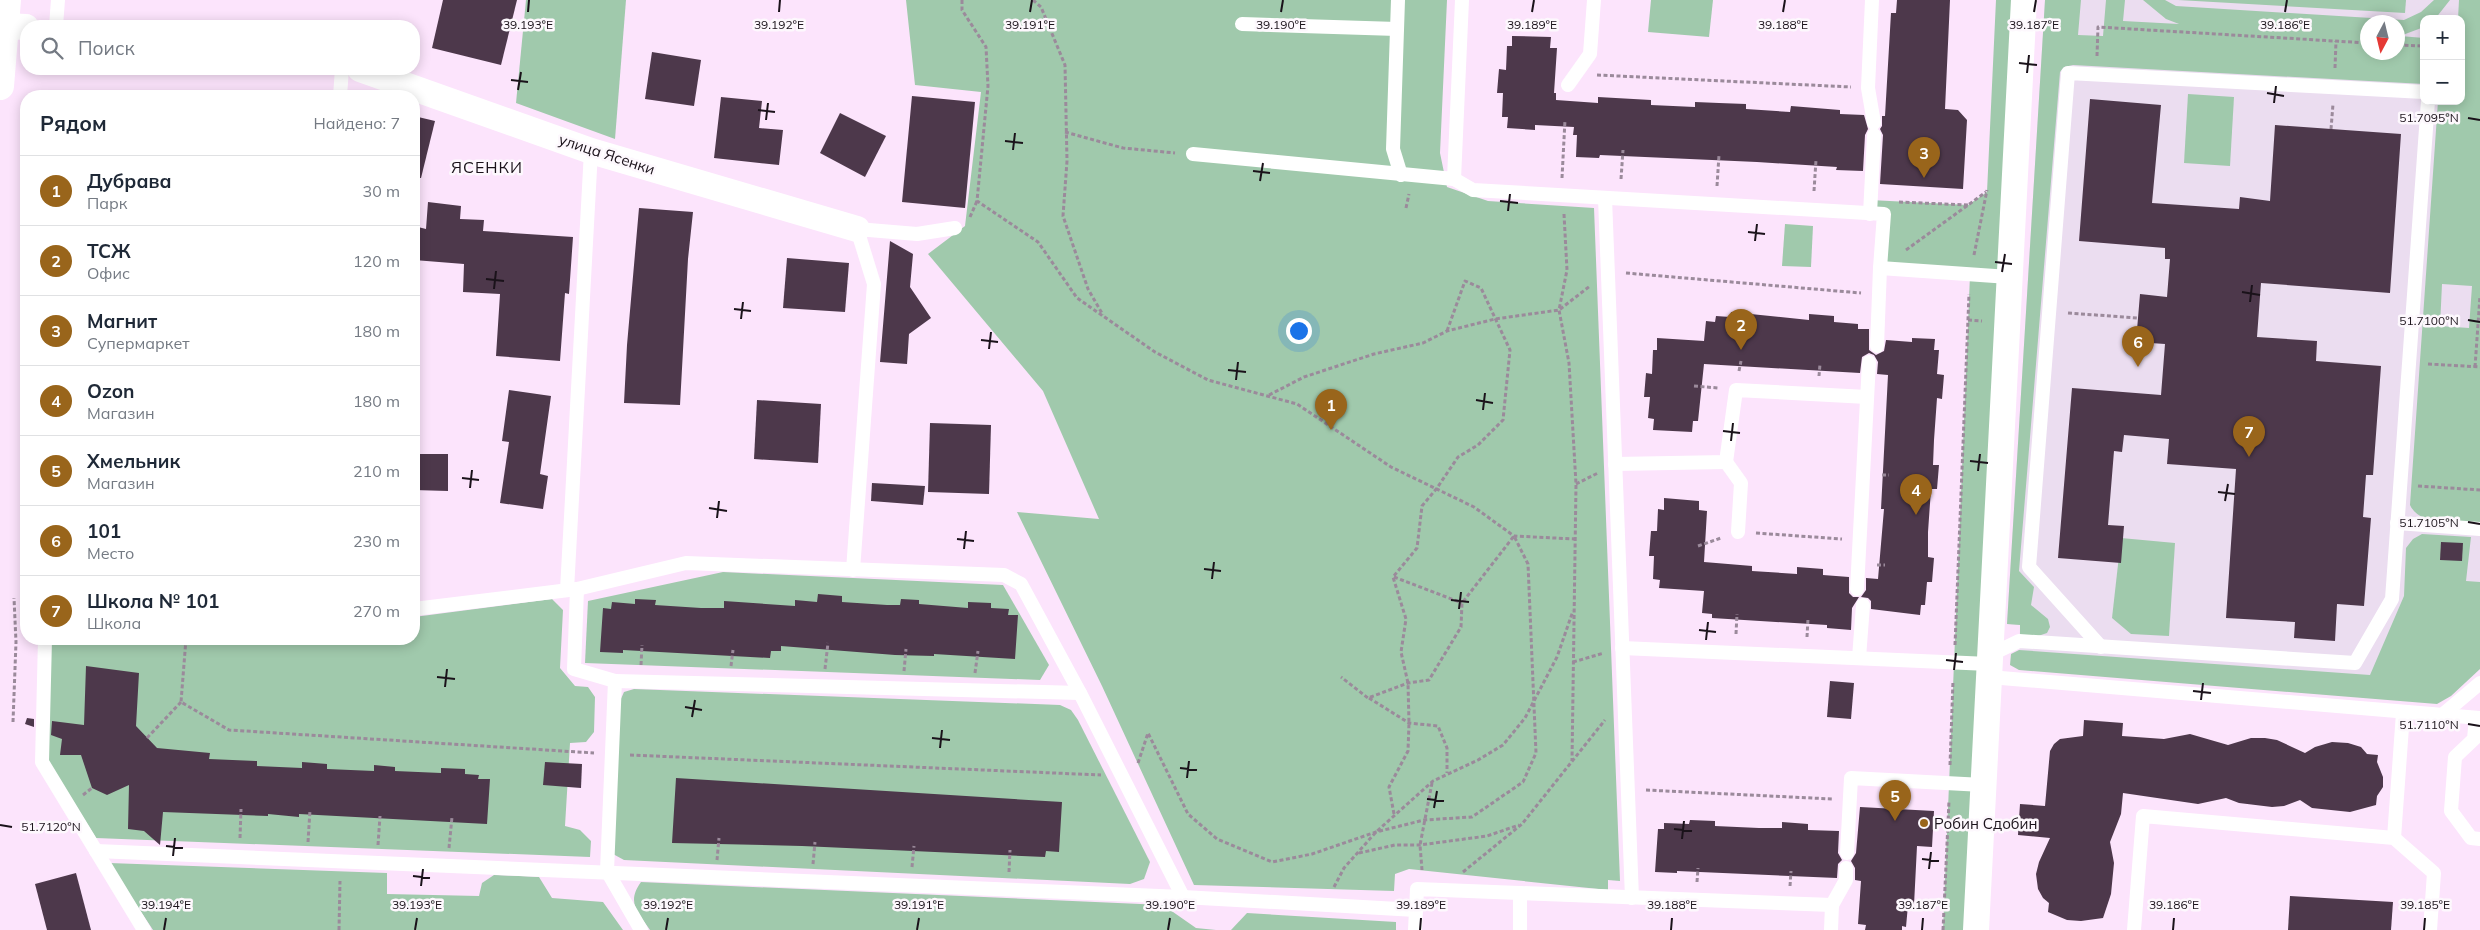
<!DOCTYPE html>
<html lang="ru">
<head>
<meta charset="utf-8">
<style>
  :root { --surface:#fff; --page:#f2f2f3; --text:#1f2937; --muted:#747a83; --line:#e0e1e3; --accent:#99651b }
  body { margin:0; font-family:Mulish,sans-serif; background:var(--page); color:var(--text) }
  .controls { position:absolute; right:15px; top:15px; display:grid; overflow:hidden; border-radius:10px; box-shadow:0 2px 12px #0003 }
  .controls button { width:45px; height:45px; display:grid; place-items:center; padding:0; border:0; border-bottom:1px solid var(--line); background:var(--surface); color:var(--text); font:25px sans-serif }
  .compass { position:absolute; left:2360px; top:15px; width:45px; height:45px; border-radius:50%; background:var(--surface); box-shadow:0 2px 12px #0003; rotate:187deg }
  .you { position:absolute; left:1298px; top:330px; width:18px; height:18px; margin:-12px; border:4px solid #fff; border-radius:50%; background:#1a73e8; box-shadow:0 0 0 8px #1a73e833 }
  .badge { display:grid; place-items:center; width:32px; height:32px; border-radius:50%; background:var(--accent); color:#fff; font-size:16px; font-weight:700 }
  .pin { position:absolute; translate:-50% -41px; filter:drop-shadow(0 1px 2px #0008) }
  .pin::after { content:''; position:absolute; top:26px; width:18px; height:15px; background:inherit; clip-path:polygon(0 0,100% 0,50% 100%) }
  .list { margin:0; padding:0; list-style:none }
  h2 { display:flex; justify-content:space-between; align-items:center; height:65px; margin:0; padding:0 20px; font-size:21px }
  h2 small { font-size:16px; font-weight:400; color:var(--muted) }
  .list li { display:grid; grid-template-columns:32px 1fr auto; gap:15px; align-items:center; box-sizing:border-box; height:70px; padding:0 20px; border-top:1px solid var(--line) }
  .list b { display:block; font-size:19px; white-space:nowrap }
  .list p { margin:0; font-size:16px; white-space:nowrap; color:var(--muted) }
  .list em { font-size:16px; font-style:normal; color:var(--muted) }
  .icon { flex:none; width:28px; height:28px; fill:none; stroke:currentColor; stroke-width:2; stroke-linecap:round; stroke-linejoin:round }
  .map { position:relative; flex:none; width:2480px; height:930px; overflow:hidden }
  .search { position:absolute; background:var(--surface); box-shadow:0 2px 12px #0003; left:20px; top:20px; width:400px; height:55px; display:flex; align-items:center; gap:12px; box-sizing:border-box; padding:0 18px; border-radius:20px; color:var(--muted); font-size:19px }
  .panel { position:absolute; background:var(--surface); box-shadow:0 2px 12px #0003; left:20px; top:90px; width:400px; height:555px; border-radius:20px }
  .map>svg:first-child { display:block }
  .education { fill:#ebddf0; fill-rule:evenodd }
  .green { fill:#a0c9ac; fill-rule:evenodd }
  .building { fill:#4d384b }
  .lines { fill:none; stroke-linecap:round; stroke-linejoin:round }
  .path { stroke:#9b8a9b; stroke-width:3; stroke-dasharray:4 2.5; stroke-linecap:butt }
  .service { stroke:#fff; stroke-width:14 }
  .minor { stroke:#fff; stroke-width:26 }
  .primary { stroke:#fff; stroke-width:28 }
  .ticks { fill:none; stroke:#1a121a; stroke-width:2 }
  .poi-dot { fill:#99651b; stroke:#fdf8fd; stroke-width:2 }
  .labels { text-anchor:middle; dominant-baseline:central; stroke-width:5; stroke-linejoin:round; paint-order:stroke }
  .street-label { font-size:15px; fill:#1a121a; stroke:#fdf8fd }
  .poi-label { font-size:15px; fill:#1a121a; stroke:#fdf8fd; text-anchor:start }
  .neighbourhood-label { font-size:16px; letter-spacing:1px; fill:#1a121a; stroke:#fdf8fd }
  .ticks-label { font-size:12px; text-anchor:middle; fill:#1a121a; stroke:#fdf8fd; stroke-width:5; stroke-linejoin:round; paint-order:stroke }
</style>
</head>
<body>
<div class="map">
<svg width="2480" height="930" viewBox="0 0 2480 930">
  <rect width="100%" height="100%" fill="#fce4fc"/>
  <path class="education" d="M2045 0H2480V596L2372 683 2019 661 2020 625 2007 624ZM2424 19H2461V101H2424ZM2368 22H2398V52H2368Z"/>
  <g class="green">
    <path d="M526 0H626L615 139 516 103Z"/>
    <path d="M906 0H1447L1440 153 1447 187 1488 201 1594 208 1620 881 1608 880V890L1409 869 1395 874 1394 891 1194 885 1102 686 1017 512 1099 519 1043 391 928 254 965 226 981 92 915 85Z"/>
    <path d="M1651 0H1713L1709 37 1648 32Z"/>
    <path d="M1996 0H2024L1976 930H1943L1970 275 1880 268 1884 214 1870 200 1968 205 1987 192Z"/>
    <path d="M2045 0H2081L2078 35 2103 36 2106 0H2125L2123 21 2179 24 2166 19 2143 0H2165L2176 6 2404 20 2421 12 2434 0H2450L2435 19H2424V27L2400 36 2424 38V84L2073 65 2064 67 2060 72 2019 571 2034 587 2031 605 2048 619 2050 627 2047 633 2035 637H2020V625L2007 624ZM2368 22H2398V52H2368Z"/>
    <path d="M2178 0H2406L2405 13Z"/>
    <path d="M2459 0H2480V524C2459 522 2420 527 2410 505L2438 101H2461V19H2458ZM2442 284 2472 286 2469 328 2440 326Z"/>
    <path d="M2188 94 2234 97 2230 166 2184 163Z"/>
    <path d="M1785 224 1813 226 1811 267 1782 266Z"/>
    <path d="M2422 534 2471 537 2466 581 2480 582V669L2451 696 2437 704 2019 670 2010 665 2011 654 2019 650 2370 675 2404 596 2406 548 2413 539Z"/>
    <path d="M2121 538 2175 543 2169 636 2131 634 2112 618Z"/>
    <path d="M723 572 1003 585 1049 665 1040 680 585 663 588 601Z"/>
    <path d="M552 599 563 610 560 668 575 686 588 687 595 697 594 732 586 742 570 743 565 826 580 830 591 841 590 857 96 838 48 761 51 645 63 641 208 644 246 639H414V617Z"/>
    <path d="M634 689 1060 705 1071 710 1078 720 1150 862 1144 879 1130 884 624 860 613 854 620 701 624 692Z"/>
    <path d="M109 863 387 873V894L479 896 482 883 494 875 539 877 552 898 603 902 623 930H153Z"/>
    <path d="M641 882 1163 905 1196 928 1216 930H650C638 912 626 903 641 882Z"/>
    <path d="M1247 913 1396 922V930H1231Z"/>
  </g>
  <g class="building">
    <path d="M443 0H517L501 65 432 48Z"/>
    <path d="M1897 0H1950L1945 109 1958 110 1967 120 1963 189 1880 184 1883 135 1880 129 1882 126V116H1885L1891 13H1896Z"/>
    <path d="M1512 36 1551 37 1550 48H1557L1554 93H1556V100L1598 103V97L1651 100V105L1695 107V102L1719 103 1746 104V109L1790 112 1791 106 1840 110V114L1864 115 1868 129 1865 135 1863 171 1836 170 1837 167 1757 162 1600 155 1599 158 1576 157 1577 135H1573L1574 127 1535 125V130L1507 128 1508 117H1502L1503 93H1497L1499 69 1506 70 1507 46H1512Z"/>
    <path d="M652 52 701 60 694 106 645 99Z"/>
    <path d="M912 96 975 102 965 208 902 202Z"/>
    <path d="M721 97 762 101 759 128 783 130 779 165 714 158Z"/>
    <path d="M2090 99 2161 105 2152 203 2239 209 2240 197 2270 201 2275 125 2401 134 2390 293 2261 283 2257 337 2317 341 2316 361 2381 366 2373 475H2366L2363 517 2371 518 2364 606 2337 604 2335 641 2294 638 2295 622 2226 618 2236 469 2167 464 2169 439 2124 435 2122 452 2114 451 2108 525 2124 526 2121 563 2058 558 2072 388 2161 395 2165 344 2136 342 2140 294 2167 297 2170 259H2165V248L2079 241Z"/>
    <path d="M840 113 886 136 865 177 820 153Z"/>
    <path d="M414 116 435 121 421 178H414Z"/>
    <path d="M428 202 461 206 460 219 484 220 483 231 573 237 569 294 565 293 560 361 496 356 500 294 463 292 464 264 414 260V226L426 229Z"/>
    <path d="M639 208 693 212 688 259 680 405 624 403 627 345Z"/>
    <path d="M890 241 913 254 910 287 931 318 909 334 907 364 880 362Z"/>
    <path d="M787 258 849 263 845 312 783 308Z"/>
    <path d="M1731 312 1809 320V314L1834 316V322L1858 324V329H1869V350L1876 355 1884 351 1886 340 1912 342V338L1935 339 1934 350H1939L1937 374 1944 375 1942 399 1937 398 1934 440 1933 465H1939L1937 489H1931L1928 532V557L1934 558 1932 582H1927L1925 605H1921L1920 615 1871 609V601L1868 598 1861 597 1866 590V578L1878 579 1884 509H1881L1888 375 1877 374 1878 362 1874 355 1869 353 1862 357 1860 373 1704 364 1698 421H1693L1692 432 1653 430 1654 419 1648 418 1650 397H1644L1646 373 1652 374 1653 350H1657V338L1704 341 1706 321 1715 322 1716 316 1730 317Z"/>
    <path d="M509 390 551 396 540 474 548 476 543 509 500 503 509 442 502 441Z"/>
    <path d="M757 400 821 404 818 463 754 459Z"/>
    <path d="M930 423 991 425 989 494 928 492Z"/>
    <path d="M414 454H448V491L414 490Z"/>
    <path d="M872 483 925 486 923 505 871 501Z"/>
    <path d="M1664 498 1699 501V510L1707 511 1704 562 1752 566V571L1797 574V567L1823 569V575L1849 577V593L1853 597H1859L1852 608 1851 630 1827 628V625L1712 618V614L1702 613 1704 591 1659 588 1660 580 1653 579 1654 556H1649L1651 531H1657L1658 509 1664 510Z"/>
    <path d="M2441 542 2463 543 2462 561 2440 560Z"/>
    <path d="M818 594 842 596V602L887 605H900L901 599 919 600V604L968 608V602L991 603V608L1009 609 1008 615H1018L1015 659 934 654V656L895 655 781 646V651H771L770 658 623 650V653L600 652 603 608 611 609 612 602 635 604V599L656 600 655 605 701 608H724V601L795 606V600L817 602Z"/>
    <path d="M86 666 139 673 136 726 157 748 210 753 209 759 257 761V766L302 768V762L327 764V769L374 771V765L395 767V771L441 773V768L465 769V774L479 775 478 779H490L487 824 299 814V817L268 814V816L163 812 160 845 144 831 128 829 129 785 107 795 92 788 81 755H60L62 739 51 735 52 721 84 725Z"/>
    <path d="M1830 681 1854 683 1851 719 1827 717Z"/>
    <path d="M27 718 34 719V727L25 724Z"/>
    <path d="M2084 720 2123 723 2122 736 2164 739 2190 734 2228 745 2251 738H2265L2277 740 2305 753 2315 747 2332 742 2348 743 2361 747 2367 754 2378 755 2377 762 2383 777V787L2377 796 2376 805 2350 812 2312 808 2300 800 2284 806 2272 807 2239 803 2226 798 2198 804 2123 793 2121 814 2110 842 2114 863 2111 894 2103 918 2081 921 2067 920 2048 912 2049 903 2043 898 2038 889 2036 874 2039 862 2050 838 2018 835 2020 804 2045 806 2050 751 2054 744 2060 739 2083 736Z"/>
    <path d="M545 762 582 764 581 788 543 785Z"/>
    <path d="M676 778 1062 802 1059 852 1046 851 1045 857 802 846 672 843Z"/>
    <path d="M1860 807 1934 811 1932 847 1917 846 1914 905H1908L1906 927 1902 926V930H1865L1866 925 1858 924 1861 881 1855 880V868L1851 861 1856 853Z"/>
    <path d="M1690 820 1715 821V826L1759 828H1782V822L1808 824V830L1839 831 1838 853 1842 860 1838 864 1837 878 1677 871V873L1655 872 1658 829H1664V823L1689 824Z"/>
    <path d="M76 873 91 930H47L35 884Z"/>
    <path d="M2290 896 2393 902 2391 930H2288Z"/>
  </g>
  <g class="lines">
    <g class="path">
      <path d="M962 0V10L986 47 988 86 977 201 1038 242 1077 298 1155 352 1208 380 1297 404 1391 467 1474 507 1514 536 1575 539"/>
      <path d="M1033 0 1041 7 1065 65 1067 161 1063 216 1088 289 1103 315"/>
      <path d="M2398 45 2424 46"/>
      <path d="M2097 56 2098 27 2368 43"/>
      <path d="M2335 68 2336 41"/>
      <path d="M1597 75 1851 87"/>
      <path d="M2331 129 2333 104"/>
      <path d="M1065 132 1123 148 1175 153"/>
      <path d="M1562 178 1565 120"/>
      <path d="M1621 179 1623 150"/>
      <path d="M1717 186 1719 155"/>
      <path d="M1814 191 1816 160"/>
      <path d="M1899 202 1968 205"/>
      <path d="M1406 208 1409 194"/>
      <path d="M1564 214 1567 270 1559 310 1569 363 1576 484 1572 761"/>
      <path d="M970 217 977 201"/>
      <path d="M1906 250 1986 192"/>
      <path d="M1974 255 1987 190"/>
      <path d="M1626 273 1861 293"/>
      <path d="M2068 313 2138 318"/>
      <path d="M1968 320 1982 321"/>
      <path d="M2428 364 2480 367"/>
      <path d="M2475 367 2480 296"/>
      <path d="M1739 371 1741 361"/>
      <path d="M1819 376 1820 364"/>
      <path d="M1694 386 1718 388"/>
      <path d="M1269 395 1304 377 1374 354 1423 343 1447 331 1495 319 1559 310 1590 286"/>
      <path d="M1882 475H1889"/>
      <path d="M1576 484 1598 473"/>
      <path d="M2418 486 2480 490"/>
      <path d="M1756 533 1842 539"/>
      <path d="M1698 546 1721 538"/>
      <path d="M1877 565H1885"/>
      <path d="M1394 577 1462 603"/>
      <path d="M1736 634 1737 614"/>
      <path d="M1807 637 1808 619"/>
      <path d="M186 639 181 702 229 730 594 753"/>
      <path d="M1955 645 1969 294"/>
      <path d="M1573 662 1604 653"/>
      <path d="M641 665 642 645"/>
      <path d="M731 666 733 650"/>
      <path d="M825 669 828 643"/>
      <path d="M904 671 906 649"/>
      <path d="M975 673 978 651"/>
      <path d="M1369 698 1409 723 1438 726 1447 748V773"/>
      <path d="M13 722 16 642 14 598"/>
      <path d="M147 738 181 702"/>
      <path d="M630 755 1101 775"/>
      <path d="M1138 763 1148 733 1188 814 1217 839 1272 862 1312 854 1376 832 1424 820 1472 817 1523 782 1536 753 1528 564 1514 536 1462 603 1461 627 1429 680 1408 683 1368 698 1341 677"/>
      <path d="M1950 765 1953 681"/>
      <path d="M1646 790 1832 799"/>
      <path d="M83 795 92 788"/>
      <path d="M1394 814 1389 787 1408 751 1409 723 1408 683 1401 652 1406 619 1393 577 1417 548 1422 506 1437 488 1458 457 1478 445 1503 420 1510 350 1481 288 1465 281 1447 331"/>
      <path d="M240 838 241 809"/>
      <path d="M308 842 310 810"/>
      <path d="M378 845 380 816"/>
      <path d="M449 848 452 817"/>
      <path d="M1359 853 1395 845H1420L1487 836 1519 825"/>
      <path d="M717 860 719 838"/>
      <path d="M813 864 815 842"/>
      <path d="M912 867 914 846"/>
      <path d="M1422 870 1420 845 1432 783"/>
      <path d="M1009 872 1010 850"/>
      <path d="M1463 872 1522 824 1605 720"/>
      <path d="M1697 882 1698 868"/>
      <path d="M1790 886 1791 871"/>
      <path d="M1334 887 1344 868 1376 832 1433 781 1478 760 1503 745 1525 718 1557 657 1573 611"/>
      <path d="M339 930 340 881"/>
      <path d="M1943 930 1949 801"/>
    </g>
    <g class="service">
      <path d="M1398 0 1393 149 1401 175"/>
      <path d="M1872 0 1868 88 1874 123"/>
      <path d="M1242 24 1397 29"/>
      <path d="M56 26 58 0"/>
      <path d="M1568 85 1590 54 1594 0"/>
      <path d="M340 96 342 69"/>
      <path d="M1193 154 1454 179 1473 190 1884 214 1880 268 2009 277"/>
      <path d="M1454 179 1462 0"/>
      <path d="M1605 198 1632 898"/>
      <path d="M1870 214 1874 135"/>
      <path d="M1877 346 1880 268"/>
      <path d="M1726 462 1741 483 1738 532"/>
      <path d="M1615 464 1726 462 1736 390 1867 397"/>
      <path d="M2397 523 2480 529"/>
      <path d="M853 570 874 284 857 229 917 234 955 228"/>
      <path d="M577 589 686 563 1004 575 1021 584 1080 693 1183 897"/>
      <path d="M1857 589 1869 362"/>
      <path d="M567 590 591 151"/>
      <path d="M414 609 577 589 574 669 615 681 607 871 641 930"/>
      <path d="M45 639 42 762 144 930"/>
      <path d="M2101 647 2029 567 2068 73 2424 92"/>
      <path d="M1622 648 1989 664"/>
      <path d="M1990 655 2019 641 2355 663 2392 599 2428 101"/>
      <path d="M1859 658 1863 605"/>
      <path d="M1989 677 2480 718"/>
      <path d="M615 681 1080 693"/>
      <path d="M2441 716 2480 683"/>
      <path d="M2476 718 2474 739 2455 757 2451 811 2471 838 2480 839"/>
      <path d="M2394 838 2403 713"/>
      <path d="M96 851 1183 897 1416 910"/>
      <path d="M1847 853 1851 778 1983 785"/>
      <path d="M1832 905 1846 880V868"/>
      <path d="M1415 930 1417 889 1832 905 1831 930"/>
      <path d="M1520 930V893"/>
      <path d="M2134 930 2143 816 2394 838 2434 873 2430 930"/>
    </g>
    <g class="minor">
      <path d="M5 26 26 27"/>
      <path d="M360 69 591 151 857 229"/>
      <path d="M1976 930 2024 0"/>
    </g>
    <path class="primary" d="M0 86 7 0"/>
  </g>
  <path class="ticks" d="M528 12 529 0M779 12 780 0M1030 12 1032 0M1281 12 1283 0M1532 12 1534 0M1783 12 1785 0M2034 12 2036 0M2285 12 2287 0M2019 63 2037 65M2027 73 2029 55M511 80 528 82M518 90 521 72M2267 93 2284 96M2274 103 2276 86M758 110 775 112M2468 118 2480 120M766 120 768 103M1005 141 1023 143M1013 150 1015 133M1253 171 1270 173M1260 181 1263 163M1500 201 1518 203M1508 211 1510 194M1748 232 1765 234M1755 241 1757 224M1995 262 2012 264M2002 272 2005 254M486 279 504 281M494 289 496 271M2242 292 2260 295M2250 302 2252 285M734 309 751 311M741 319 743 302M2468 320 2480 322M981 340 998 342M989 349 991 332M1228 370 1246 372M1236 380 1238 362M1476 400 1493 403M1483 410 1485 393M1723 431 1740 433M1731 441 1733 423M1970 461 1988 463M1978 471 1980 454M462 478 479 480M470 488 472 470M2218 492 2235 494M2225 501 2228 484M709 508 727 511M717 518 719 501M2468 522 2480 524M957 539 974 541M964 549 966 531M1204 569 1221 571M1212 579 1214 562M1451 600 1469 602M1459 609 1461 592M1699 630 1716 632M1706 640 1708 622M1946 660 1963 662M1954 670 1956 653M437 677 455 679M445 687 447 669M2193 691 2211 693M2201 700 2203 683M685 707 702 710M692 717 695 700M2468 724 2480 726M932 738 950 740M940 748 942 730M1180 768 1197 770M1187 778 1189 761M1427 799 1444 801M1434 808 1437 791M0 825 12 827M1674 829 1692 831M1682 839 1684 821M166 846 183 848M173 856 175 838M1922 859 1939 861M1929 869 1931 852M413 876 430 878M421 886 423 869M164 930 166 918M415 930 417 918M666 930 668 918M917 930 919 918M1168 930 1170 918M1420 930 1421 918M1671 930 1672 918M1922 930 1923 918M2173 930 2174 918M2424 930 2425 918"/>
  <circle class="poi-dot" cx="1924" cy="823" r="5"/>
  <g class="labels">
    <g class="street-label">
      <text transform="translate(607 154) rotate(18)">улица Ясенки</text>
    </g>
    <g class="poi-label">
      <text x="1934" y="823">Робин Сдобин</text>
    </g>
    <g class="neighbourhood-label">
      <text x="487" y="167">ЯСЕНКИ</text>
    </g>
  </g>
  <g class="ticks-label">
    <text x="528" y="29">39.193°E</text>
    <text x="779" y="29">39.192°E</text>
    <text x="1030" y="29">39.191°E</text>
    <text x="1281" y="29">39.190°E</text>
    <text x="1532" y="29">39.189°E</text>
    <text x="1783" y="29">39.188°E</text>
    <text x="2034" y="29">39.187°E</text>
    <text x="2285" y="29">39.186°E</text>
    <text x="2429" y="122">51.7095°N</text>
    <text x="2429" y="325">51.7100°N</text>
    <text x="2429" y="527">51.7105°N</text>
    <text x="2429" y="729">51.7110°N</text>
    <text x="51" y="831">51.7120°N</text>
    <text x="166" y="909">39.194°E</text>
    <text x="417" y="909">39.193°E</text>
    <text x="668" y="909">39.192°E</text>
    <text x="919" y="909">39.191°E</text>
    <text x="1170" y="909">39.190°E</text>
    <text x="1421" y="909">39.189°E</text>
    <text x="1672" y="909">39.188°E</text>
    <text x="1923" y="909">39.187°E</text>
    <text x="2174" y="909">39.186°E</text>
    <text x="2425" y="909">39.185°E</text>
  </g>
</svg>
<div class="controls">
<button>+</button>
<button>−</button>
</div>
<svg class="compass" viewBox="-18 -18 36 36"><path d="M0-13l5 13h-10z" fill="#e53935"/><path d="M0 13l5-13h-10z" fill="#747a83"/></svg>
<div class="you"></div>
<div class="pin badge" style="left:1331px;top:430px">1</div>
<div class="pin badge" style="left:1741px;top:350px">2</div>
<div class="pin badge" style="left:1924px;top:178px">3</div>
<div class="pin badge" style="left:1916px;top:515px">4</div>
<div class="pin badge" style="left:1895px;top:821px">5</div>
<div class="pin badge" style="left:2138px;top:367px">6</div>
<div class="pin badge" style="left:2249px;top:457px">7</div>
<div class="search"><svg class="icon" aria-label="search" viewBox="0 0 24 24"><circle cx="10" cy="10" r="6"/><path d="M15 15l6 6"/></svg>Поиск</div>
<section class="panel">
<h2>Рядом<small>Найдено: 7</small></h2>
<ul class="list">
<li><span class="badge">1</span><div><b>Дубрава</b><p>Парк</p></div><em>30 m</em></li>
<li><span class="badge">2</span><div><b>ТСЖ</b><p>Офис</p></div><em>120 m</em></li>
<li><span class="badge">3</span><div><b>Магнит</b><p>Супермаркет</p></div><em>180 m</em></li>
<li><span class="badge">4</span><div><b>Ozon</b><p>Магазин</p></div><em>180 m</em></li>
<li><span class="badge">5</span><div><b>Хмельник</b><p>Магазин</p></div><em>210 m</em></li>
<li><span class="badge">6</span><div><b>101</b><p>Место</p></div><em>230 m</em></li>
<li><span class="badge">7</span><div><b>Школа № 101</b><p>Школа</p></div><em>270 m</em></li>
</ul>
</section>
</div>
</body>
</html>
